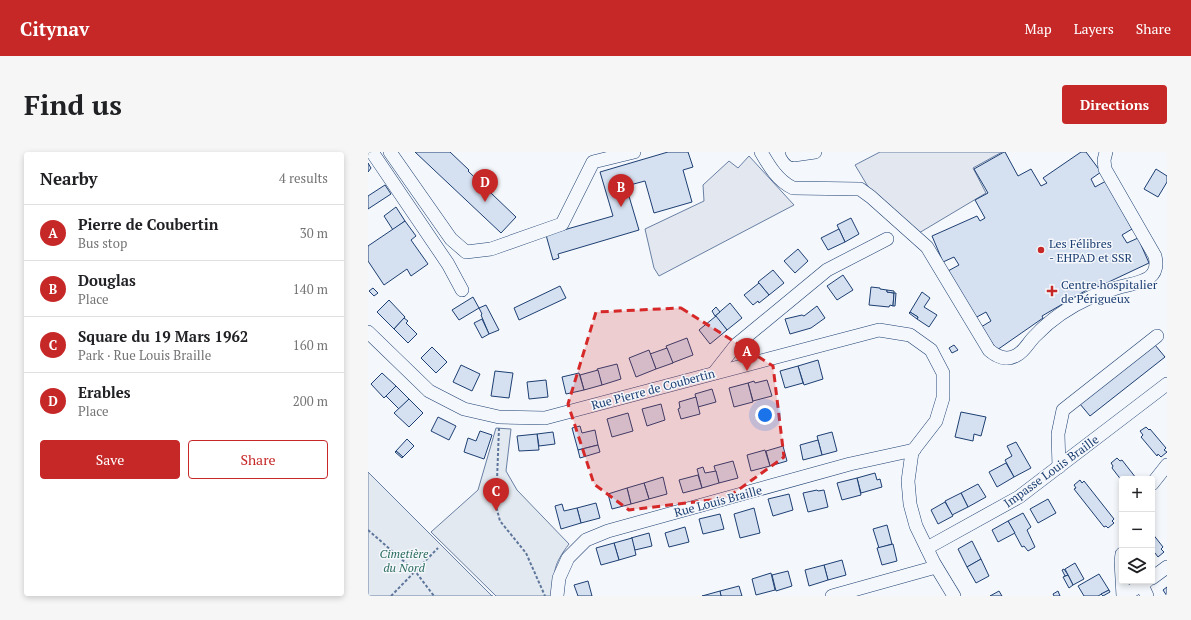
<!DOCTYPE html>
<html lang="en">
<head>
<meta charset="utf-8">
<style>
  :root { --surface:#fff; --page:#f6f6f6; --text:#202124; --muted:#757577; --line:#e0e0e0; --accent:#c62828 }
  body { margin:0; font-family:"PT Serif",serif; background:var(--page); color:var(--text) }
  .controls { position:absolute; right:12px; bottom:12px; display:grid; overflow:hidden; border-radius:4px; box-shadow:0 2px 6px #0003 }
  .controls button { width:36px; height:36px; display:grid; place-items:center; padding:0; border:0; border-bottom:1px solid var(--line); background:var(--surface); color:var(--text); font:20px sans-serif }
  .you { position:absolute; left:397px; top:263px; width:14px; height:14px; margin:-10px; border:3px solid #fff; border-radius:50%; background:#1a73e8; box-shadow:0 0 0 6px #1a73e833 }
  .badge { display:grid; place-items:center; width:26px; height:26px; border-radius:50%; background:var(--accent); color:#fff; font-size:13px; font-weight:700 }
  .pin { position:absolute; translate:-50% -33px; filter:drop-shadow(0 1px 2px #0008) }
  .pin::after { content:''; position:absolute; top:21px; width:14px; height:12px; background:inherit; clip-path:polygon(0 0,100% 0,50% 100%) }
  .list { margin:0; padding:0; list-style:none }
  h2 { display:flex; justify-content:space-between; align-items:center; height:52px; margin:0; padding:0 16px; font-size:17px }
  h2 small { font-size:13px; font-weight:400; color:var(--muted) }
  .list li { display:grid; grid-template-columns:26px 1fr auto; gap:12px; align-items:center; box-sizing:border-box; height:56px; padding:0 16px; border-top:1px solid var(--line) }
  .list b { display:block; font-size:15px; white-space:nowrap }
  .list p { margin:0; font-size:13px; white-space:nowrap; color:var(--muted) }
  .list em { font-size:13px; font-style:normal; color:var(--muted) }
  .actions { display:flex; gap:8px; padding:12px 16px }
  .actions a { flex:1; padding:9px 0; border:1px solid var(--accent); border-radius:4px; text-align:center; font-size:14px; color:var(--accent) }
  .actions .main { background:var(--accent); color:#fff }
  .icon { flex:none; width:22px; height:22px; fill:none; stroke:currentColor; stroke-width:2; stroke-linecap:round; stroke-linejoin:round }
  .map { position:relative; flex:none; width:799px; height:444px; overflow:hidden; border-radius:4px }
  header { display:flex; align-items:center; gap:24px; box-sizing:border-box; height:56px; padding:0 20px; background:var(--accent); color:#fff }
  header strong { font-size:19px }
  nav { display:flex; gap:22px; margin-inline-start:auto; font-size:14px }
  .intro { display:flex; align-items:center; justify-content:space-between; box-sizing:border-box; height:96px; padding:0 24px }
  h1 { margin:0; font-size:28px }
  .button { padding:10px 18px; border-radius:4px; background:var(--accent); color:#fff; font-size:14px; font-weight:700 }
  main { display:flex; gap:24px; padding:0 24px }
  aside { flex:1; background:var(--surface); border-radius:4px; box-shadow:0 2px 6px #0003 }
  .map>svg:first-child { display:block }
  .green { fill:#e3e9f0; stroke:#687fa3 }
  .parking { fill:#e3e8f0; stroke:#687fa3 }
  .building { fill:#d5e0f0; stroke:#1d3f73 }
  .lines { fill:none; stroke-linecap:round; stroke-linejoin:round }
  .minor-casing { stroke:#1d3f73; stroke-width:14 }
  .path { stroke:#5e769c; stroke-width:2; stroke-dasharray:3 2; stroke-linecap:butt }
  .minor { stroke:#f4f7fb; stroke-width:13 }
  .marked { fill:#d62828; fill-opacity:0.2; stroke:#d62828; stroke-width:3; stroke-dasharray:8 5; stroke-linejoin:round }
  .poi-dot { fill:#c62828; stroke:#f4f7fb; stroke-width:1.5 }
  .labels { text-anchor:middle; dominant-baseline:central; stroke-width:3; stroke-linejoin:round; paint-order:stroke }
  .poi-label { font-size:12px; fill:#1d3f73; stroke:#f4f7fb; text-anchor:start }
  .street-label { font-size:12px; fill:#1d3f73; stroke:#f4f7fb }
  .park-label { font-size:12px; font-style:italic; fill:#2c6c60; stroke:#f4f7fb }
</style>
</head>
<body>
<header>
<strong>Citynav</strong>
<nav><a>Map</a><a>Layers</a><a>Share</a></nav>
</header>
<div class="intro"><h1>Find us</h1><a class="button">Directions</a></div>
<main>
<aside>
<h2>Nearby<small>4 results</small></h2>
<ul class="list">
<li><span class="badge">A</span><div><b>Pierre de Coubertin</b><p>Bus stop</p></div><em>30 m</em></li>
<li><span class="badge">B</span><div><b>Douglas</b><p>Place</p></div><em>140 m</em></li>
<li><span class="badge">C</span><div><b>Square du 19 Mars 1962</b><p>Park · Rue Louis Braille</p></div><em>160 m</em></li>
<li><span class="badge">D</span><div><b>Erables</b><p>Place</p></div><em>200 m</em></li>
</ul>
<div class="actions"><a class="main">Save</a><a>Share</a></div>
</aside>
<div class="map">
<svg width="799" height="444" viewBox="0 0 799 444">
  <rect width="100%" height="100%" fill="#f4f7fb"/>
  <g class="green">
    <path d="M128 276 143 277 138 319 149 338 201 392C186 412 184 420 188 444H128L63 380 110 338Z"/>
    <path d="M0 320 124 444H125H0Z"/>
  </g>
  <g class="parking">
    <path d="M512 0H634L605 16 618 41 551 81 502 38 487 13Z"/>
    <path d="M381 4 426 53 291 124 286 116 277 77 336 49 335 33 361 9 370 16Z"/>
  </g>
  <g class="building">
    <path d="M47 0H82L101 18 100 19 148 65 133 81Z"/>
    <path d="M300 0H320L325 15 315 18 324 50 286 61 277 29 258 34 271 78 190 102 191 106 185 108 178 83 245 64 232 20Z"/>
    <path d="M636 0H637L650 24 663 17 673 34 679 31 675 26 713 0H718L733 20 723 27 727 35 738 29 764 77 754 83 759 91 770 86 781 111 730 135 729 132 674 164 675 166 629 198 613 175 623 169 618 160 607 166 580 119 591 113 586 105 575 110 564 84 609 64 612 69 617 66 607 48 620 41 606 17Z"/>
    <path d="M0 11 3 16 0 20Z"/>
    <path d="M788 17 799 24V30L790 45 776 37Z"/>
    <path d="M17 33 23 42 0 57V44Z"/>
    <path d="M28 55 37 69 25 78 16 64Z"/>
    <path d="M483 66 491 82 477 90 469 73Z"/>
    <path d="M37 69 48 84 43 88 60 112 43 124 39 117 16 133 0 109V94Z"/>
    <path d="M471 77 477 90 460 98 453 86Z"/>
    <path d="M430 97 440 109 427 121 416 109Z"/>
    <path d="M405 118 416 131 401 143 390 130Z"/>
    <path d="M475 123 485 138 469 148 459 134Z"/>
    <path d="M391 131 401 143 391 151 390 149 385 153 376 143Z"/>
    <path d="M192 134 198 146 151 168 146 156Z"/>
    <path d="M503 135 512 136V137L519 138V140L526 141 525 154 522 153 521 155 501 153Z"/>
    <path d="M5 136 10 141 6 144 1 139Z"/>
    <path d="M519 138 526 139V141L519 140Z"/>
    <path d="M554 140 562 146 556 155 569 163 561 175 549 167 550 165 542 160Z"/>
    <path d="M526 141H528L527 154H525Z"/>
    <path d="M105 145 111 156 91 168 84 158Z"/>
    <path d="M21 148 37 165 26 177 9 160Z"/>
    <path d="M362 151 374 166 359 178 347 164Z"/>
    <path d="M118 153 131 178 121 182 113 163 114 162 111 156Z"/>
    <path d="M449 154 457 166 443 176 422 182 417 167 434 163 436 164Z"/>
    <path d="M348 155 352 160 347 164 344 159Z"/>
    <path d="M542 160 550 165 549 167 541 161Z"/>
    <path d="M348 164 359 178 342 192 331 178Z"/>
    <path d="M36 166 40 169 38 171 49 182 40 191 26 177Z"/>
    <path d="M114 167 121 182 114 186 106 171Z"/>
    <path d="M319 186 325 203 304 211 298 194Z"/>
    <path d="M586 193 590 198 584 201 581 196Z"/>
    <path d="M787 193 797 205 722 264 712 252Z"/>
    <path d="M64 195 79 210 68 221 53 206Z"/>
    <path d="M299 196 305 211 288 217 282 202Z"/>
    <path d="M281 198 288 217 268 225 261 206Z"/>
    <path d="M450 208 455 227 436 233 430 214Z"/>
    <path d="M249 212 253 227 234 233 229 217Z"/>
    <path d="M93 213 112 222 104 239 85 230Z"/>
    <path d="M430 214 435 231 417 236 412 219Z"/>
    <path d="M230 218 234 233 216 238 212 223Z"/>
    <path d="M127 219 145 221 141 246 123 244Z"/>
    <path d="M14 221 28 234 16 246 3 232Z"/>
    <path d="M211 221 216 238 198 242 194 225Z"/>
    <path d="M178 228 180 245 161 247 159 230Z"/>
    <path d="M399 228 404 244 385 249 380 231 386 229 387 231Z"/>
    <path d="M380 231 385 250 366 255 361 236Z"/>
    <path d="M28 234 41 247 31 257 18 244Z"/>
    <path d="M344 237 348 250 330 255 327 242Z"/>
    <path d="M328 245 332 262 313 267 310 257 312 256 311 250Z"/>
    <path d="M41 247 55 261 41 275 26 261Z"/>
    <path d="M293 252 297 268 279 274 274 257Z"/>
    <path d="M593 260 618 265 613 284 606 282 605 289 587 285Z"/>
    <path d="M260 261 265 279 244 285 239 267Z"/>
    <path d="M70 265 88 274 81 288 63 279Z"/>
    <path d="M212 274 214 281 227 278 230 293 210 298 204 276Z"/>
    <path d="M778 275 781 278 782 277 798 296 796 298 799 300 793 305 790 302 789 304 773 285 775 283 772 279Z"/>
    <path d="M112 279 124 283 116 307 96 300 100 286 108 289Z"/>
    <path d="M185 280 187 292 171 294 169 282Z"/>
    <path d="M464 280 469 299 454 303 449 284Z"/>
    <path d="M169 282 171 298 151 299 149 284Z"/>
    <path d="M39 287 46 294 35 305 28 299Z"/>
    <path d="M450 288 454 303 435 308 432 293Z"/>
    <path d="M648 290 663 316 646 325 637 308 644 304 639 294Z"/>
    <path d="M230 293 232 300 212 306 210 298Z"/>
    <path d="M415 294 419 309 402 314 398 299Z"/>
    <path d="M397 298 402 314 383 319 379 303Z"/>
    <path d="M28 299 35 305 34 306 27 300Z"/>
    <path d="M749 306 752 309 754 308 768 326 754 327V329L744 316 745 314 743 311Z"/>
    <path d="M365 309 370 326 351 331 346 314Z"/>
    <path d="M638 311 646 325 629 335 621 320Z"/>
    <path d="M335 315 337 321 348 319 351 331 334 336 329 317Z"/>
    <path d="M507 321 509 328 512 327 514 335 493 341 489 326Z"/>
    <path d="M330 323 334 336 315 341 311 328Z"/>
    <path d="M295 325 299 342 281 347 276 331Z"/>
    <path d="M489 326 493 343 474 348 469 331Z"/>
    <path d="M712 328 714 331 716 329 746 367 744 369 746 371 740 376 738 374 736 375 706 337 708 336 706 333Z"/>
    <path d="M276 331 281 347 263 352 259 336Z"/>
    <path d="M610 332 618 345 600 355 593 341Z"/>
    <path d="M259 336 263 352 244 357 240 342Z"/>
    <path d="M449 338 450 339 456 338 460 355 440 360 435 341Z"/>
    <path d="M593 341 600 355 584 363 577 349Z"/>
    <path d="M421 342 425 358 405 364 400 347Z"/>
    <path d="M680 347 688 361 670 371 662 357Z"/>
    <path d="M577 350 585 364 570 372 563 358Z"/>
    <path d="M228 351 232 366 213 371 209 356Z"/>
    <path d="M194 352 196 359 209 356 213 371 193 377 187 354Z"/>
    <path d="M386 356 392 381 372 386 366 362Z"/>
    <path d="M655 361 663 375 659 378 667 395 660 399 656 394 654 395 640 369Z"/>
    <path d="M352 362 356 377 335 382 331 367Z"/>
    <path d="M640 369 647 381 630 390 624 378Z"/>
    <path d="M519 373 524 392 511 396 505 377Z"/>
    <path d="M317 375 321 390 301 395 297 381Z"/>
    <path d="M281 381 284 394 267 398 263 386Z"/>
    <path d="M784 381 795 395 793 397 796 400 790 405 787 401 785 403 784 402Z"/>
    <path d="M264 386 268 403 251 408 246 391Z"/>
    <path d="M604 389 613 407 599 415 590 397Z"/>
    <path d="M246 391 251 408 233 413 228 396Z"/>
    <path d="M525 392 529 409 514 413 509 396Z"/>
    <path d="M613 407 621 424 608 431 599 415Z"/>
    <path d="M474 408 478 423 460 428 456 413Z"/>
    <path d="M707 411 716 427 705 433 697 417Z"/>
    <path d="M456 413 460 428 441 434 437 418Z"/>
    <path d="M696 417 700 423 697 424 694 418Z"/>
    <path d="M420 419 424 434 408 439 404 423Z"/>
    <path d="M403 421 407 438 388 443 384 427Z"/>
    <path d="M731 422 741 438 730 444H716L710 434Z"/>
    <path d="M700 423 705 433 701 436 695 425Z"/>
    <path d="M220 429 224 444H210L206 433Z"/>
    <path d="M371 434 374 444H353L352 439Z"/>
    <path d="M799 435V444L795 438Z"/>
    <path d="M741 438 742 440 735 444 733 442Z"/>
    <path d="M352 439 353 444H334Z"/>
    <path d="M631 439 634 444H622Z"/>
    <path d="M690 439 692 444H686L685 442Z"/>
  </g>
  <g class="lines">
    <g class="minor-casing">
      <g id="minor">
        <path d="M4 0 80 112 94 138"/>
        <path d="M22 0 83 87 98 100 123 97 194 72 225 10 266 0"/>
        <path d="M393 0C401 14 410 29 425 36L492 37 503 45 559 95 621 198C629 205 639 209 649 203 657 199 661 189 668 183 683 167 703 154 723 145 732 141 742 138 752 135 771 130 793 129 787 104L737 17 736 8 738 0"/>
        <path d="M424 0 426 3 447 0"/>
        <path d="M0 180 61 239 96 257 131 265 177 266 511 178 542 183 563 198 575 221V246L568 269 544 300 540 329 542 352 548 374 566 411 586 444"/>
        <path d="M346 221 368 193 459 118 519 87"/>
        <path d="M691 315 690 282 695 258 789 184"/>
        <path d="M784 332 799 313"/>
        <path d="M559 396 651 345 799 232"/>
        <path d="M754 402 753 409 755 444"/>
        <path d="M784 426 799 415"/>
        <path d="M774 433 779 444"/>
        <path d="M189 444 191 426 200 406 218 388 240 379 482 312 546 298"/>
        <path d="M464 444 568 415"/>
        <path d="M756 444 779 429"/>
      </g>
    </g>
    <g class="path">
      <path d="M131 276 128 354 132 369 158 401 177 444"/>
      <path d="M0 378 47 419 66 444"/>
      <path d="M23 444 70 396"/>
    </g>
    <use href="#minor" class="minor"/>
  </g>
  <path class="marked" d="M313 156 405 214 416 305 359 346 261 358 226 332 200 252 228 160Z"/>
  <g class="poi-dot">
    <circle cx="673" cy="98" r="4"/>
    <path d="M682 133h4v4h4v4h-4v4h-4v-4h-4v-4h4z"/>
  </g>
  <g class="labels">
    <g class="poi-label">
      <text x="681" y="91">Les Félibres<tspan x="681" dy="14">- EHPAD et SSR</tspan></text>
      <text x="693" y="132">Centre hospitalier<tspan x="693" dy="14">de Périgueux</tspan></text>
    </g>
    <g class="street-label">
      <text transform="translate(285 237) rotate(-15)">Rue Pierre de Coubertin</text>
      <text transform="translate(683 319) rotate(-36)">Impasse Louis Braille</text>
      <text transform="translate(350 349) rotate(-15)">Rue Louis Braille</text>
    </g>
    <g class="park-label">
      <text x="36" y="401">Cimetière<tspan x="36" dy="14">du Nord</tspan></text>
    </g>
  </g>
</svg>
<div class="controls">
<button>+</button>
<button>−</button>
<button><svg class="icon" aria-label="layers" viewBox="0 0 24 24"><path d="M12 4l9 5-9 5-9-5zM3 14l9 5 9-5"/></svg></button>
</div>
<div class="you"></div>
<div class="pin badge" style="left:379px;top:219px">A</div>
<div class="pin badge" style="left:253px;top:55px">B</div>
<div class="pin badge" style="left:128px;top:359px">C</div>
<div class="pin badge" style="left:117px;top:50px">D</div>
</div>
</main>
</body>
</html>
